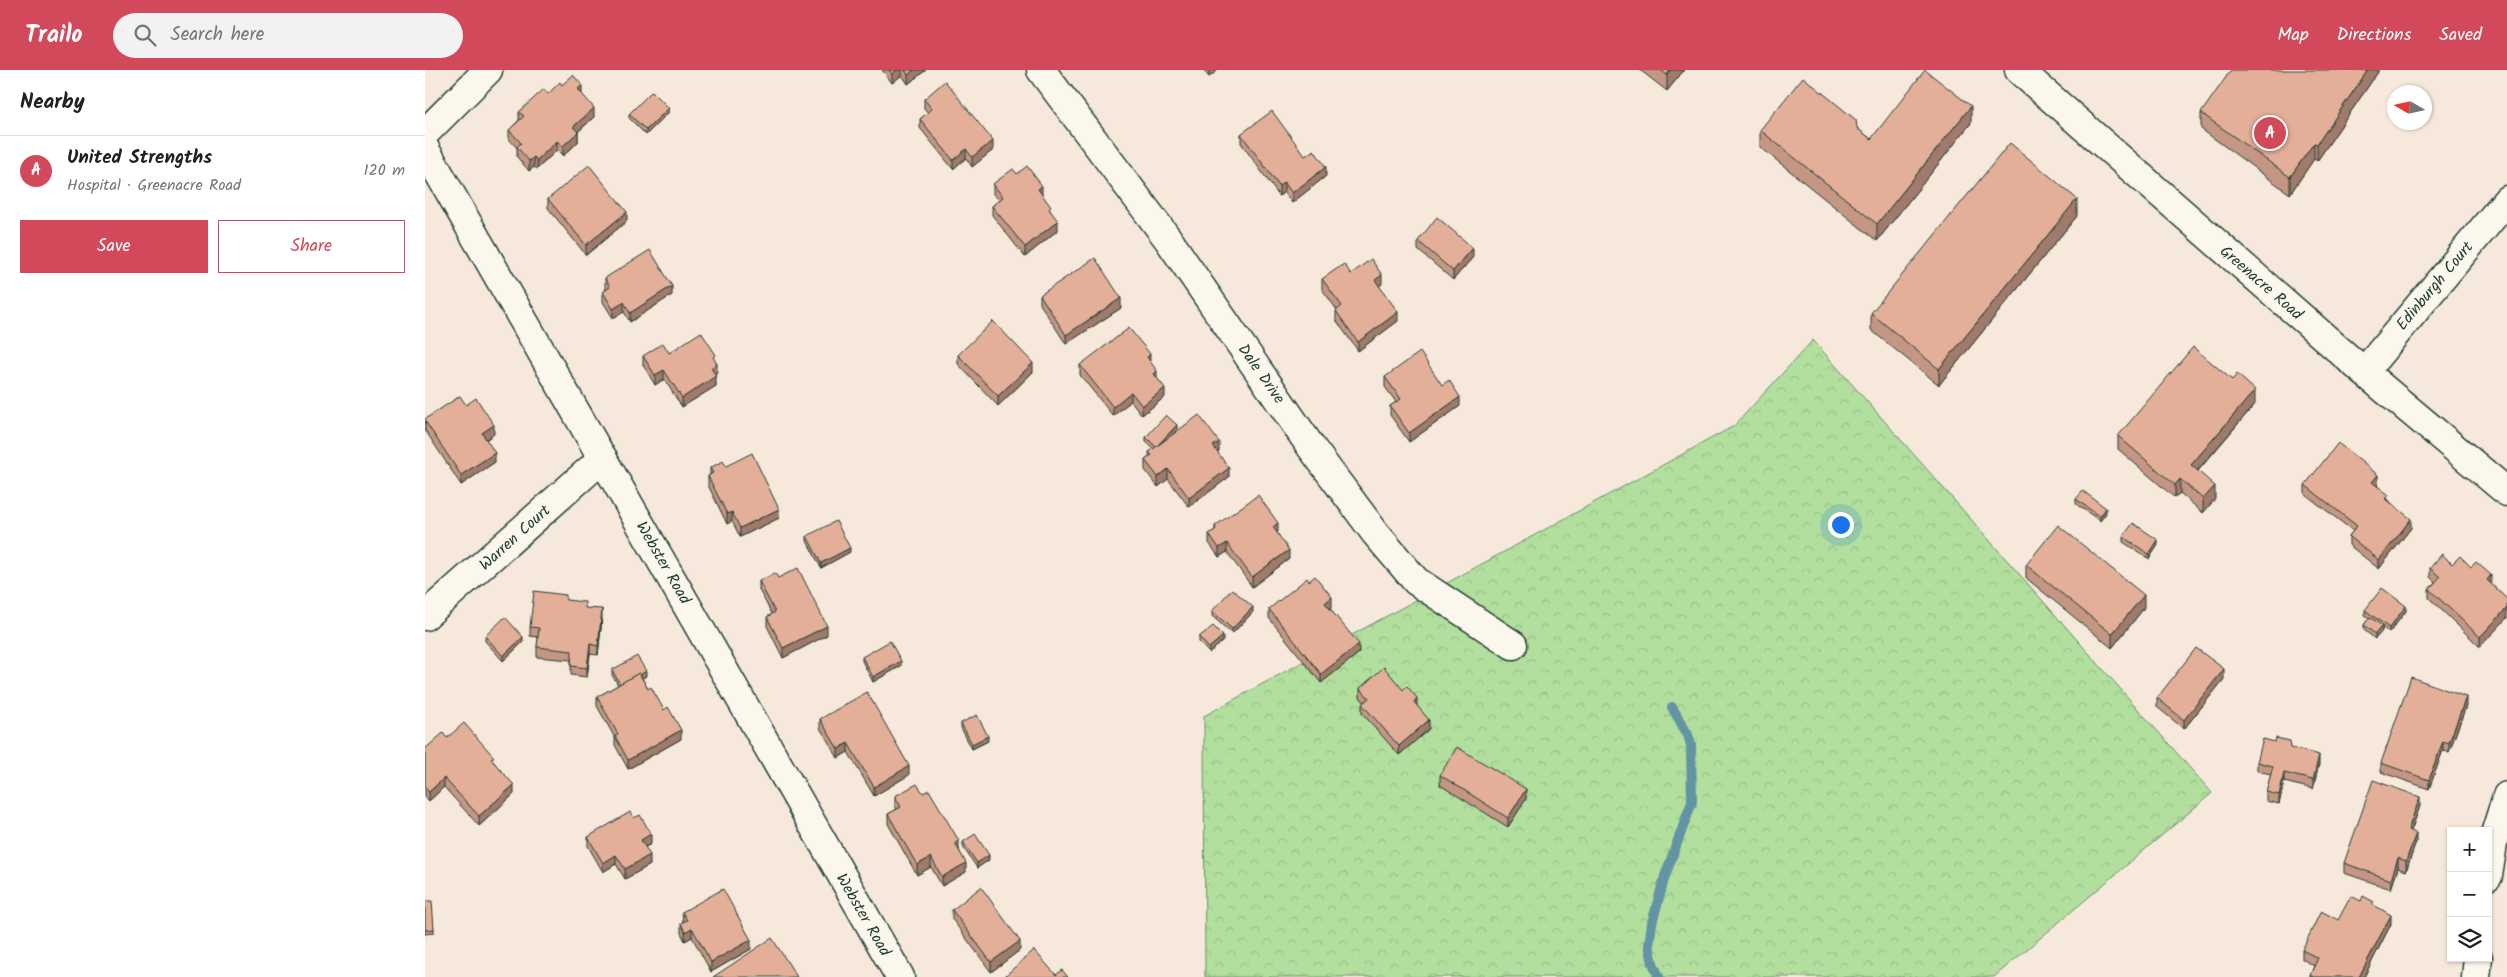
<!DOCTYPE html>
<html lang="en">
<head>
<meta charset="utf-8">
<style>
  :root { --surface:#fff; --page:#f2f2f2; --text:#202124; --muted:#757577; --line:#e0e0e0; --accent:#d1495b }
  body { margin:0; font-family:Kalam,sans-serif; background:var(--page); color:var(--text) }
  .controls { position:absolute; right:15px; bottom:15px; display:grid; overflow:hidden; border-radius:0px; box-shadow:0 1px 4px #0004 }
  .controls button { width:45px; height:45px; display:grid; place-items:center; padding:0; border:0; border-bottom:1px solid var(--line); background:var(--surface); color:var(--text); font:25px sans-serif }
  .compass { position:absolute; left:1962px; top:15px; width:45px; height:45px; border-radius:50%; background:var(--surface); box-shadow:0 1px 4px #0004; rotate:279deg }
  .you { position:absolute; left:1415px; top:454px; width:18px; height:18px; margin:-12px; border:4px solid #fff; border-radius:50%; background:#1a73e8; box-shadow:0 0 0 8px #1a73e833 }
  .badge { display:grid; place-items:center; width:32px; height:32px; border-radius:50%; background:var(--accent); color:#fff; font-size:16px; font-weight:700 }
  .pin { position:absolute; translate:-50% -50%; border:2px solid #fff; box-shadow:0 1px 5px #0006 }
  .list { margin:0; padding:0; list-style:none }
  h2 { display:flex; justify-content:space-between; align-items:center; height:65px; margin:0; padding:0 20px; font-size:21px }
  h2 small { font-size:16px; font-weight:400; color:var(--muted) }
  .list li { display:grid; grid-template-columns:32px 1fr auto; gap:15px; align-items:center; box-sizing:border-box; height:70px; padding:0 20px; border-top:1px solid var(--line) }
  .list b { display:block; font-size:19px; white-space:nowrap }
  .list p { margin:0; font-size:16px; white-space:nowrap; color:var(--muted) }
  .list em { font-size:16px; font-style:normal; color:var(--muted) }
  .actions { display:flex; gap:10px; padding:15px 20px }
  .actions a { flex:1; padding:11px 0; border:1px solid var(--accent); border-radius:0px; text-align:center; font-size:18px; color:var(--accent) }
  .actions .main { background:var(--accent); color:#fff }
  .icon { flex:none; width:28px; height:28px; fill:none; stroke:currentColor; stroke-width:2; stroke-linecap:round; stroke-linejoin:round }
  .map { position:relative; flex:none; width:2082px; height:907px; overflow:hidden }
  header { display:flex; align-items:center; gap:30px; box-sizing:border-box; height:70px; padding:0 25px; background:var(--accent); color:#fff }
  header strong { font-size:24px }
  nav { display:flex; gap:28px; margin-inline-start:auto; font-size:18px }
  .search { width:350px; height:45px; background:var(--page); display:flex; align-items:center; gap:12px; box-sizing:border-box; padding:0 18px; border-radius:28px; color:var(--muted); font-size:19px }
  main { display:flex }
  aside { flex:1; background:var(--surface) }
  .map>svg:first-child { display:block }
  .forest { fill:url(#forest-crowns); stroke:#688e68 }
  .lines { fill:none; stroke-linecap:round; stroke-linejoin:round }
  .stream { stroke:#6294a4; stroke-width:10 }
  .minor-casing { stroke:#1f3d34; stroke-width:31 }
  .minor { stroke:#fbf7ec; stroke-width:28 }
  .wall { fill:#c49683; stroke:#1f3d34 }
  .shaded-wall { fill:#a07a6a; stroke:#1f3d34 }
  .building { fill:#e4af98; stroke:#1f3d34 }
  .labels { text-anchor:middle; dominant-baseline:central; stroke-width:5; stroke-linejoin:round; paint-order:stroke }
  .street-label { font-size:16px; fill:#1f3d34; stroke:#fbf7ec }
</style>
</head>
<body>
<header>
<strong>Trailo</strong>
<div class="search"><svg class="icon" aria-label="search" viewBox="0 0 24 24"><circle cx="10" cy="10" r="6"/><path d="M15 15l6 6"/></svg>Search here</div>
<nav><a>Map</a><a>Directions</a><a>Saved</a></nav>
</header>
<main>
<aside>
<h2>Nearby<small></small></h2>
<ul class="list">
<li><span class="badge">A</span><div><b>United Strengths</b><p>Hospital · Greenacre Road</p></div><em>120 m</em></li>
</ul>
<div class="actions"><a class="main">Save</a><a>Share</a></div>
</aside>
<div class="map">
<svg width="2082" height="907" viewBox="0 0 2082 907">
  <defs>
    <pattern id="forest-crowns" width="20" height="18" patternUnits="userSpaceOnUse" patternTransform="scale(1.25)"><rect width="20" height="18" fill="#b2df9d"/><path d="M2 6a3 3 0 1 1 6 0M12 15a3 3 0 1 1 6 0" fill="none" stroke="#99c088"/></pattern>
  </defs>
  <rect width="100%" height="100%" fill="#f6e9db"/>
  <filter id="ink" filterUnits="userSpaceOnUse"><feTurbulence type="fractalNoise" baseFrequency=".02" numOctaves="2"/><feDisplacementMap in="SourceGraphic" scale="10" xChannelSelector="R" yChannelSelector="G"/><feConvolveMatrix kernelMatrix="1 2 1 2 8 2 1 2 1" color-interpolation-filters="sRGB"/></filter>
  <g filter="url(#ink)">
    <path class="forest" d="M1388 270 1787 723 1569 907H780L779 646 1309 356Z"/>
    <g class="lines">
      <path class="stream" d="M1234 907 1228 893 1224 875 1227 853 1240 806 1267 732 1266 675 1263 665 1247 637"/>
      <g class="minor-casing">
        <g id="minor">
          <path d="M616 0 743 169 886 377 951 464 991 511 1088 575"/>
          <path d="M1594 0 1939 302 2082 422"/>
          <path d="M0 63 63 0"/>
          <path d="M0 79 475 907"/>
          <path d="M1939 302 2082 130"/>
          <path d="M0 546 178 388"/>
          <path d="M2063 806 2069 767 2082 726"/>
          <path d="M2051 907 2053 888"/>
        </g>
      </g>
      <use href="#minor" class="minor"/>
    </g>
    <g class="wall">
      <path d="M457 0H501L483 14 477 5 467 13Z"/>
      <path d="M778 0H793L784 7Z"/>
      <path d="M1215 0H1259L1242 21Z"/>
      <path d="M1953 0V2L1892 91 1889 89 1865 124 1776 59V43Z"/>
      <path d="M137 15 157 24 169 47 153 62V72L138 86 132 80 112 99 109 97 104 101 92 87V78L84 69V60L94 50V42Z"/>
      <path d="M499 29 568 80 547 97 541 88 528 99 495 58V49L503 43 499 38Z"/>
      <path d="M244 42 221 65 204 48V44Z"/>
      <path d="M1546 53 1452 171 1335 77V60L1432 58 1446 69Z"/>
      <path d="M816 64 880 86 901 106 867 133 859 122 854 126 816 73Z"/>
      <path d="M592 104 617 125 626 142 633 160 600 187 567 145V136L574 130 568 124V114Z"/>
      <path d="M123 129 202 151 161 185 123 138Z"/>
      <path d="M1652 146 1514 315 1446 260V243Z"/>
      <path d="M993 171 1048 187 1028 210 993 180Z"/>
      <path d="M926 204 957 214 954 216 973 251 933 281 911 250V241L912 240 897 219V209Z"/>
      <path d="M180 208 247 225 205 252 199 242 188 248 178 232V222L181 220 180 217Z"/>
      <path d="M615 225 696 238 641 274 615 234Z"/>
      <path d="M244 283 291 292 292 303 290 305 291 316 257 337 239 309 230 315 218 295V286Z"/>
      <path d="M533 285 608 302 573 336 533 294Z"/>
      <path d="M725 292 740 327 717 345 706 331 688 346 655 305V295Z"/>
      <path d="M960 307 1017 315 1035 336 984 372 965 345V336L971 332 960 317Z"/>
      <path d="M1830 334 1773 401 1790 429 1778 443 1755 423 1750 428 1693 379V366Z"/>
      <path d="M41 335 69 364 61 370 70 392 36 415 0 360V349Z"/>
      <path d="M752 360 748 364 794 381 792 382 804 407 764 437 743 409 733 417 720 400V390L724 387V382L729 379 721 372V367Z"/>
      <path d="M301 396 354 448 315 467 307 451 302 454 283 415V406L285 405V398Z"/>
      <path d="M1953 414 1952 415 1986 458 1954 499 1924 475V466L1928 461 1880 424V415Z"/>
      <path d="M1651 429 1681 443 1675 451 1651 434Z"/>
      <path d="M790 456 853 462 852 463 864 489 827 517 802 482 794 487 784 473V464L790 460Z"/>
      <path d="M382 466 425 482 396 498 382 471Z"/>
      <path d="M1698 467 1733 475 1724 489 1698 472Z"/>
      <path d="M2027 494 2046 497 2066 513 2055 577 2004 528V519L2010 512 2005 507V498Z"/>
      <path d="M1601 495 1719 538 1687 578 1601 508Z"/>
      <path d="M334 511 402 565 358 588 342 556V547L347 544 334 520Z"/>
      <path d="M141 530 160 538 177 549 173 585 165 584 162 607 146 605V590L112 587V577L113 567 105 566V557Z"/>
      <path d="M907 537 905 538 934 583 896 613 844 548V539Z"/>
      <path d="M1940 540 1981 541 1964 563 1957 557V561L1950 569 1939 560V555L1944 548 1940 545Z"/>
      <path d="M787 541 828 542 807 564 787 546Z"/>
      <path d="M60 566 98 572 78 591 60 571Z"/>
      <path d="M774 567 798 571 784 583 774 572Z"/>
      <path d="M437 587 476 596 448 612 437 591Z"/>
      <path d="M187 600 221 606 217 608 223 619 256 669 203 699 190 675V668L172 636V627L193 615 187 605Z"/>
      <path d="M1799 609 1759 659 1732 637V628Z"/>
      <path d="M935 618 978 620 992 636 1004 659 974 685 937 643V634L939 632 935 627Z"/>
      <path d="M2041 636 2024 682 2018 680 2004 719 1956 702V693Z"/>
      <path d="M395 649 484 705 449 726 423 682 413 688 395 658Z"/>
      <path d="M536 653 563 671 547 679 536 658Z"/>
      <path d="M22 668 69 692 89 724 54 756 19 717 4 731 0 726V679Z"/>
      <path d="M1866 678 1894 694 1888 719 1859 712 1854 734 1841 731V722L1846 704 1832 701V692Z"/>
      <path d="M1015 705 1101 729 1083 757 1015 715Z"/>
      <path d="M470 726 534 779 541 802 517 816 506 797 492 805 463 754V744L472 739 470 736Z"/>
      <path d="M1995 736 1986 761 1991 772 1981 801 1973 798 1966 819 1919 803V793Z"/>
      <path d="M163 767 226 774 220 777 225 795 200 809 191 794 178 802 163 776Z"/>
      <path d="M538 772 564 790 552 798 538 777Z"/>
      <path d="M0 831 9 859V863L0 864Z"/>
      <path d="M1936 831 1949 835 1966 854 1939 907H1885V905L1889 896 1877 889V880Z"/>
      <path d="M527 840 595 880 566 902 527 849Z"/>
      <path d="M257 842 326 879 286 902 267 867 260 871 256 863V853L258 852Z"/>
    </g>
    <g class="shaded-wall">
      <path d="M472 0H477V5L467 13V4Z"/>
      <path d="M489 0H501L483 14V5Z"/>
      <path d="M784 0H793L784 7Z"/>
      <path d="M1245 0H1259L1242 21V5Z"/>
      <path d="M1943 0H1953V2L1892 91V74Z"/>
      <path d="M157 15V24L153 19Z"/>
      <path d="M1546 36V53L1452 171V154Z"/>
      <path d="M169 38V47L148 66V57Z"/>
      <path d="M244 38V42L221 65V60Z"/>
      <path d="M153 62V72L138 86V76Z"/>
      <path d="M132 71V80L112 99V90Z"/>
      <path d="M568 71V80L547 97V87Z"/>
      <path d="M1889 73V89L1865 124V107Z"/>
      <path d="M541 79V88L528 99V90Z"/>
      <path d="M109 87V97L104 101V91Z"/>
      <path d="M901 97V106L867 133V123Z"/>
      <path d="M859 112V122L854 126V116Z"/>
      <path d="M617 116V125L613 119Z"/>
      <path d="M1652 129V146L1514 315V299Z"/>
      <path d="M202 142V151L161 185V175Z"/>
      <path d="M633 151V160L600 187V177Z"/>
      <path d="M1048 178V187L1028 210V201Z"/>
      <path d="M957 205V214L950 219V210Z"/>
      <path d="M247 216V225L205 252V243Z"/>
      <path d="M696 228V238L641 274V265Z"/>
      <path d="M199 232V242L188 248V239Z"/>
      <path d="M973 242V251L933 281V272Z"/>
      <path d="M725 284V294L722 287Z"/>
      <path d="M608 293V302L573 336V326Z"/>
      <path d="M292 294V303L286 307V298Z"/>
      <path d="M239 300V309L230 315V305Z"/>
      <path d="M732 301V310L729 304Z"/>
      <path d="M291 306V316L257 337V328Z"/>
      <path d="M740 318V327L717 345V336Z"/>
      <path d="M1830 320V334L1766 408V395Z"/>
      <path d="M706 322V331L688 346V337Z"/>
      <path d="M1035 327V336L984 372V363Z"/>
      <path d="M69 355V364L57 372V363Z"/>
      <path d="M752 355V360L732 382V377Z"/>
      <path d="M794 372V381L788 386V376Z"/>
      <path d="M70 383V392L36 415V405Z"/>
      <path d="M804 398V407L764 437V428Z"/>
      <path d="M743 399V409L733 417V407Z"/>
      <path d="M1953 405V414L1947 421V412Z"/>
      <path d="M1755 409V423L1750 428V415Z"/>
      <path d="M1790 416V429L1778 443V429Z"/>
      <path d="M1681 438V443L1675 451V447Z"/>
      <path d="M354 439V448L315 467V458Z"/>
      <path d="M307 442V451L302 454V444Z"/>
      <path d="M1986 449V458L1954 499V490Z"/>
      <path d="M853 453V462L848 466V457Z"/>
      <path d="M1733 470V475L1724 489V484Z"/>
      <path d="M802 473V482L794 487V478Z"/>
      <path d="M425 478V482L396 498V493Z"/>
      <path d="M864 480V489L827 517V507Z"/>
      <path d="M2066 505V515L2062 510Z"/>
      <path d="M1719 525V538L1687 578V564Z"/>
      <path d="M907 527V537L900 542V533Z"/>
      <path d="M1981 536V541L1964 563V558Z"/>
      <path d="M828 537V542L807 564V559Z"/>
      <path d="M2082 538V548L2055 577V567Z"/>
      <path d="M177 539V549L173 585V576Z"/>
      <path d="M402 556V565L358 588V578Z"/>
      <path d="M1957 556V561L1950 569V564Z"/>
      <path d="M798 566V571L784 583V578Z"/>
      <path d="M98 567V572L78 591V586Z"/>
      <path d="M165 574V584L162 607V598Z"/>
      <path d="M934 574V583L896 613V604Z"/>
      <path d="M476 591V596L448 612V607Z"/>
      <path d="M1799 599V609L1759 659V650Z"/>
      <path d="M221 601V606L196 620V616Z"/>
      <path d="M2041 627V636L2024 682V673Z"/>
      <path d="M992 628V637L989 632Z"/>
      <path d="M1004 650V659L974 685V676Z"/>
      <path d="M256 660V669L203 699V690Z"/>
      <path d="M563 666V671L547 679V674Z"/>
      <path d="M2018 671V680L2004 719V710Z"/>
      <path d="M423 673V682L413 688V679Z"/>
      <path d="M1894 685V694L1888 719V710Z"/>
      <path d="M484 696V705L449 726V717Z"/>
      <path d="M1859 703V712L1854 734V725Z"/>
      <path d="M19 708V717L4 731V722Z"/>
      <path d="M89 715V724L54 756V746Z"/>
      <path d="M1101 719V729L1083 757V748Z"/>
      <path d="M1995 727V736L1983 769V760Z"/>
      <path d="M1991 763V772L1981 801V791Z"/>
      <path d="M226 764V774L216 779V770Z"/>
      <path d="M534 771V780L530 773Z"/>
      <path d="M191 785V794L178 802V793Z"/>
      <path d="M225 785V795L200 809V799Z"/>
      <path d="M564 785V790L552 798V793Z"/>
      <path d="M506 787V797L492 805V795Z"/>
      <path d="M1973 788V798L1966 819V810Z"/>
      <path d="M541 793V802L517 816V807Z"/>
      <path d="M1966 845V854L1939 907H1934Z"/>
      <path d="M267 858V867L260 871V862Z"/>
      <path d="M326 870V879L286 902V892Z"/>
      <path d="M595 871V880L566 902V892Z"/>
    </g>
    <g class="building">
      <path d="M464 0H472L467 4Z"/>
      <path d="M480 0H489L483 5Z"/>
      <path d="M1236 0H1245L1242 5Z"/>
      <path d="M1500 0 1546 36 1452 154 1335 60 1378 7 1431 50 1432 58 1446 69Z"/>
      <path d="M1806 0H1943L1892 74 1889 73 1865 107 1776 43Z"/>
      <path d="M148 5 157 15 153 19 169 38 148 57 153 62 138 76 132 71 112 90 109 87 104 91 92 77 96 73 84 60 99 46 94 42 119 19 123 24 135 12 137 15Z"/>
      <path d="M520 11 568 71 547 87 541 79 528 90 495 49 507 39 499 29Z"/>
      <path d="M227 21 244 38 221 60 204 44Z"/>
      <path d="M847 41 880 86 889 80 901 97 867 123 859 112 854 116 816 64Z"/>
      <path d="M1585 73 1652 129 1514 299 1446 243Z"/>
      <path d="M164 95 202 142 161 175 123 129Z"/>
      <path d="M602 96 617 116 613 119 626 137 624 139 633 151 600 177 567 136 578 127 568 114 588 99 592 104Z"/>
      <path d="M1012 147 1048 178 1028 201 993 171Z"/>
      <path d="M225 180 247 216 205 243 199 232 188 239 178 222 185 217 180 208Z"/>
      <path d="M670 188 696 228 641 265 615 225Z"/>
      <path d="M946 189 957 205 950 210 973 242 933 272 911 241 917 236 897 209 919 194 926 204Z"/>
      <path d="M568 251 608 293 573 326 533 285Z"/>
      <path d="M704 258 725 284 722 287 732 301 729 304 740 318 717 336 706 322 688 337 655 295Z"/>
      <path d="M276 262 291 285 288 287 292 294 286 298 291 306 257 328 239 300 230 305 218 286 238 273 244 283Z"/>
      <path d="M1768 277 1807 310 1812 304 1830 320 1766 395 1790 416 1778 429 1755 409 1750 415 1693 366Z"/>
      <path d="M995 282 1017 315 1024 310 1035 327 984 363 965 336 976 329 960 307Z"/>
      <path d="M35 326 41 335 51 328 69 355 57 363 70 383 36 405 0 351V349Z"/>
      <path d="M741 345 752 355 731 377 721 367Z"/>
      <path d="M774 345 794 372 788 376 804 398 764 428 743 399 733 407 720 390 727 385 724 382Z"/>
      <path d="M1913 373 1953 405 1947 412 1964 425 1961 429 1986 449 1954 490 1924 466 1932 456 1880 415Z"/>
      <path d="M327 383 354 439 315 458 307 442 302 444 283 406 288 403 285 398 298 391 301 396Z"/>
      <path d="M1658 421 1681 438 1675 447 1651 429Z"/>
      <path d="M833 425 853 453 848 457 864 480 827 507 802 473 794 478 784 464 791 459 790 456Z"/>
      <path d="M411 451 425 478 396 493 382 466Z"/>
      <path d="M1708 453 1733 470 1724 484 1698 467Z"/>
      <path d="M1633 455 1719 525 1687 564 1601 495Z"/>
      <path d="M2017 484 2027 494 2035 486 2046 497 2051 492 2066 505 2062 510 2082 529V538L2055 567 2004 519 2015 507 2005 498Z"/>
      <path d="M373 498 402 556 358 578 342 547 350 542 334 511 350 503 353 508Z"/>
      <path d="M890 506 907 527 900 533 934 574 896 604 844 539 882 508 884 511Z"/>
      <path d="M1957 518 1981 536 1964 558 1940 540Z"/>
      <path d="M807 519 828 537 807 559 787 541Z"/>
      <path d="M109 521 141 525V530L160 532V538L177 539 173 576 165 574 162 598 146 596 147 581 112 577 114 558 105 557Z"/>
      <path d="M80 547 98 567 78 586 60 566Z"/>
      <path d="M1945 547 1957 556 1950 564 1939 555Z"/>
      <path d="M788 556 798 566 784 578 774 567Z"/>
      <path d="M465 571 476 591 448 607 437 587Z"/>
      <path d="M1771 578 1799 599 1759 650 1732 628Z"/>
      <path d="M212 586 221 601 215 605 214 603 195 614 187 600Z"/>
      <path d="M959 597 978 620 982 616 992 628 989 632 1004 650 974 676 937 634 944 628 935 618Z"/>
      <path d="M214 603 223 619 226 617 239 640 243 637 256 660 203 690 190 666 193 664 172 627Z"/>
      <path d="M1986 607 2041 627 2024 673 2018 671 2004 710 1956 693Z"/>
      <path d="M442 622 484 696 449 717 423 673 413 679 395 649Z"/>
      <path d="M552 645 563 666 547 674 536 653Z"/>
      <path d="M39 653 69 687 66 689 89 715 54 746 19 708 4 722 0 717V679L18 663 22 668Z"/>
      <path d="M1851 668 1865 671 1866 678 1894 685 1888 710 1859 703 1854 725 1841 722 1848 696 1832 692 1838 669 1850 672Z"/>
      <path d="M1032 677 1101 719 1083 748 1015 705Z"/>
      <path d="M1948 710 1995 727 1983 760 1991 763 1981 791 1973 788 1966 810 1919 793Z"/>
      <path d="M492 714 498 723 504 720 534 771 530 773 541 793 517 807 506 787 492 795 463 744 476 737 470 726Z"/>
      <path d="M205 742 209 748 215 745 226 764 216 770 225 785 200 799 191 785 178 793 163 767Z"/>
      <path d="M550 764 564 785 552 793 538 772Z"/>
      <path d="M556 817 595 871 566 892 527 840Z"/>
      <path d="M298 819 326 870 286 892 267 858 260 862 256 853 262 850 257 842Z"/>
      <path d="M1926 826 1936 831 1938 826 1949 832 1947 834 1966 845 1934 907H1888L1885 905 1893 888 1877 880 1896 841 1913 850Z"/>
      <path d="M0 831H7L9 859 0 860Z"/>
      <path d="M347 868 372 907H288Z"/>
      <path d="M609 880 631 905 637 900 643 907H580V906Z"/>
    </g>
  </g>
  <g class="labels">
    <g class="street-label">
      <text transform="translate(1836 213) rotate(41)">Greenacre Road</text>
      <text transform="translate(2010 216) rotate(-50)">Edinburgh Court</text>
      <text transform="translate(836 304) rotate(55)">Dale Drive</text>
      <text transform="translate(90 468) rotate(-42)">Warren Court</text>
      <text transform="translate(238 493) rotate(60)">Webster Road</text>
      <text transform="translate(438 845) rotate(60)">Webster Road</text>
    </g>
  </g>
</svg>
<div class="controls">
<button>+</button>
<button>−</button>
<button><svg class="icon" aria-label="layers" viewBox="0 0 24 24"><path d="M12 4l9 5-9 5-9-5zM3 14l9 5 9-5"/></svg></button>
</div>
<svg class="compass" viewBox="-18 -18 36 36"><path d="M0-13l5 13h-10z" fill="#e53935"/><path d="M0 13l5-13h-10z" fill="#757577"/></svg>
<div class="you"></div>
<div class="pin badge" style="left:1845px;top:63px">A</div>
</div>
</main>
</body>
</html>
